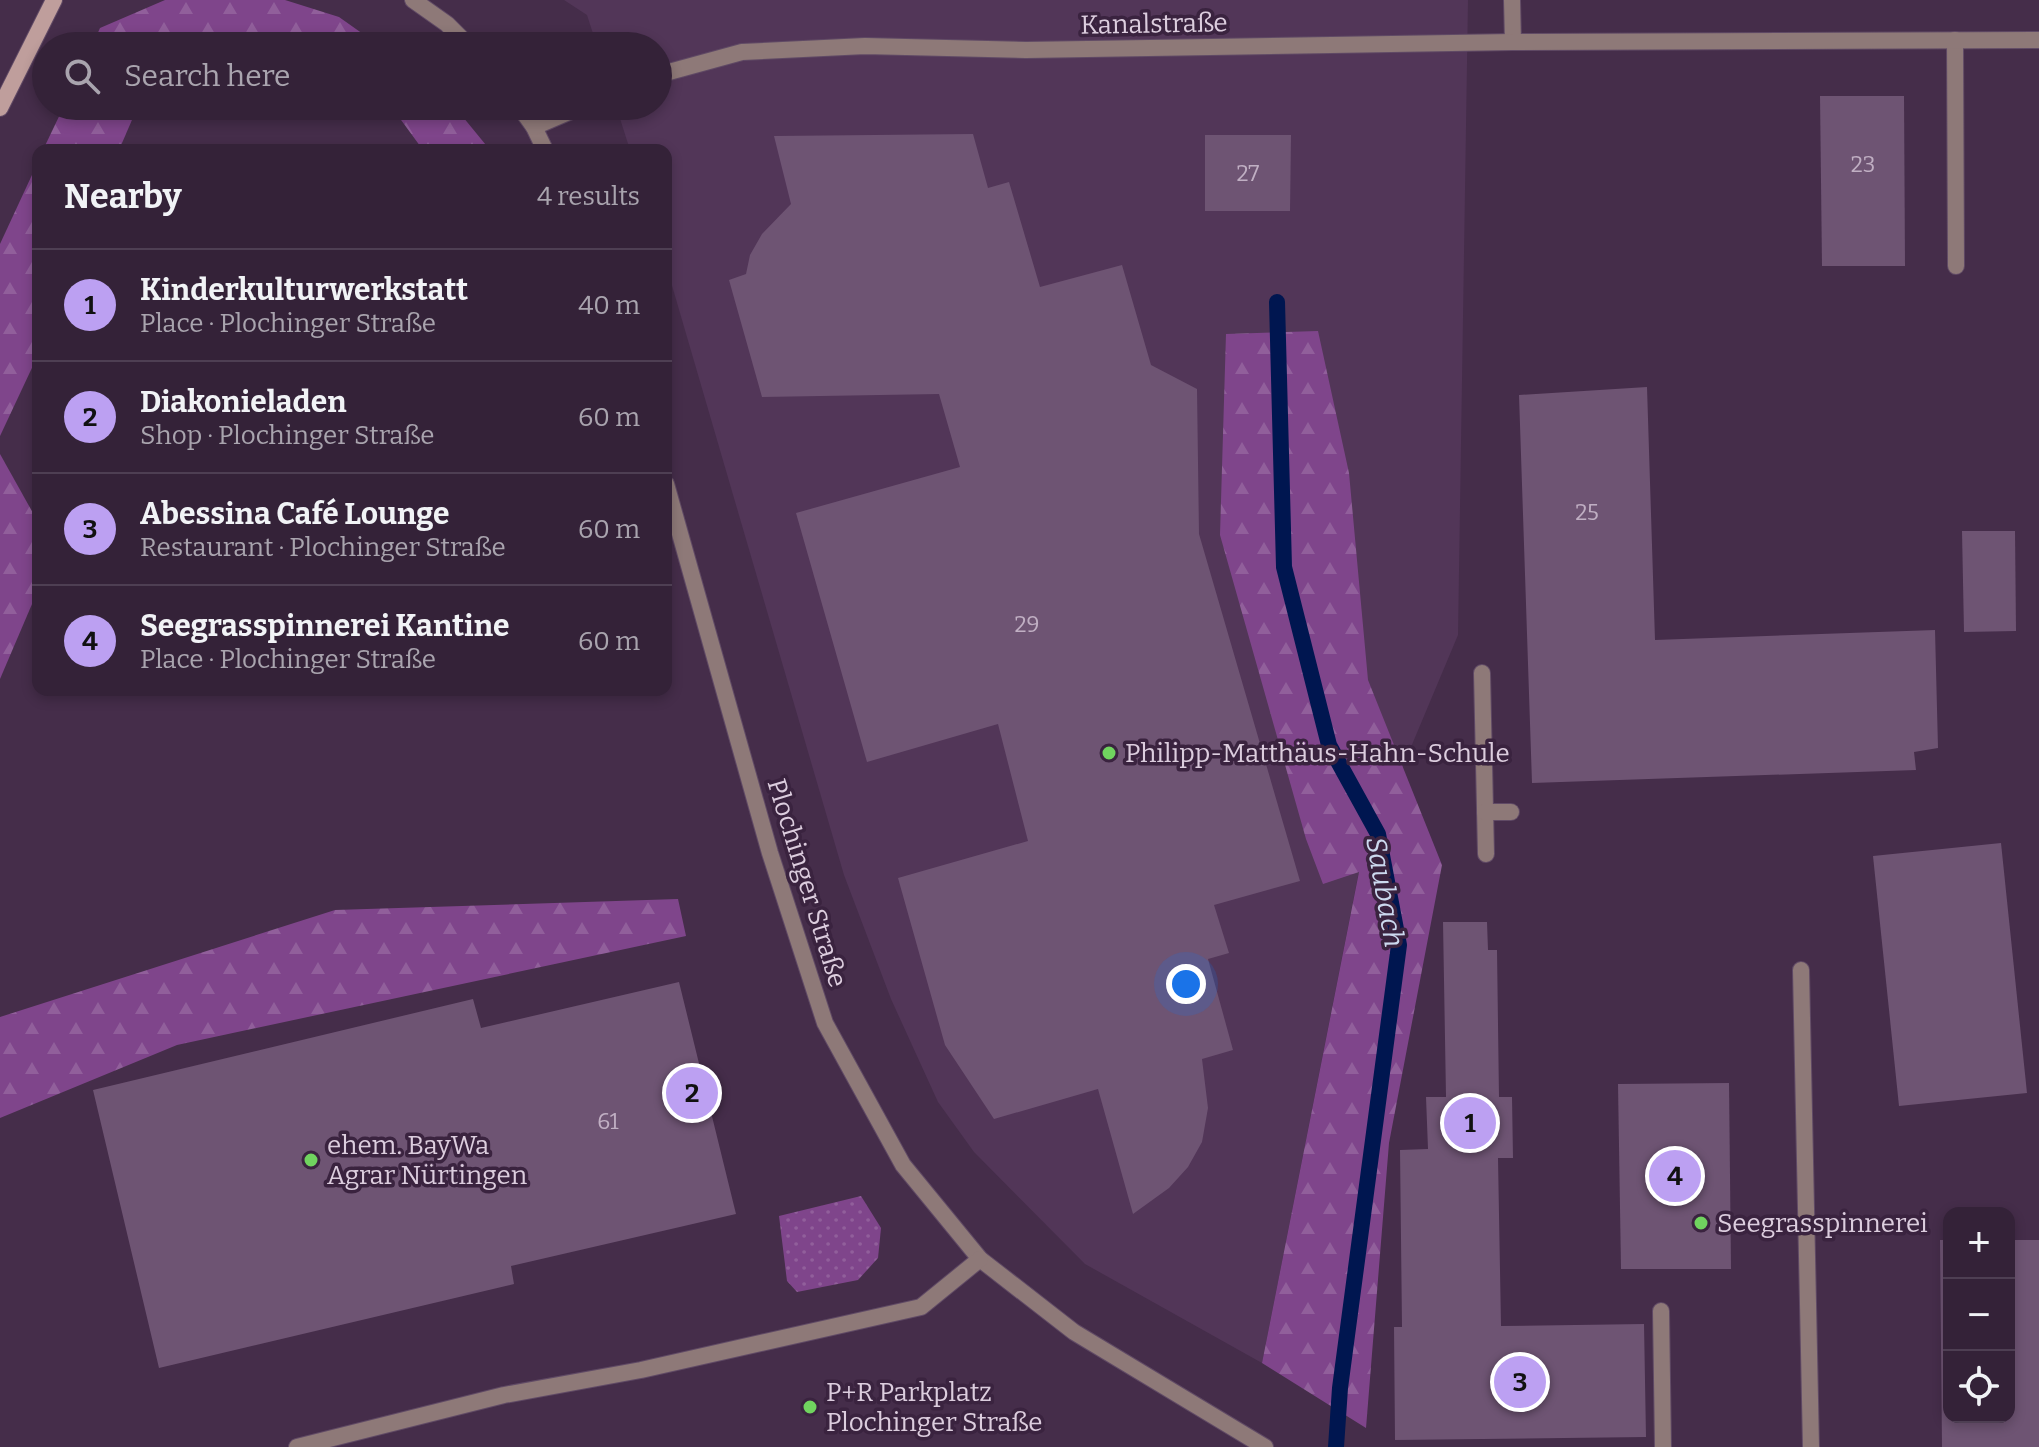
<!DOCTYPE html>
<html lang="en">
<head>
<meta charset="utf-8">
<style>
  :root { --surface:#342238; --page:#3f2f43; --text:#f1f3f6; --muted:#a9a4ae; --line:#4e3f53; --accent:#bca0f2 }
  body { margin:0; font-family:Bitter,serif; background:var(--page); color:var(--text) }
  .controls { position:absolute; right:24px; bottom:24px; display:grid; overflow:hidden; border-radius:16px; box-shadow:0 4px 12px #0003 }
  .controls button { width:72px; height:72px; display:grid; place-items:center; padding:0; border:0; border-bottom:2px solid var(--line); background:var(--surface); color:var(--text); font:40px sans-serif }
  .you { position:absolute; left:1186px; top:984px; width:28px; height:28px; margin:-20px; border:6px solid #fff; border-radius:50%; background:#1a73e8; box-shadow:0 0 0 12px #1a73e833 }
  .badge { display:grid; place-items:center; width:52px; height:52px; border-radius:50%; background:var(--accent); color:#111; font-size:26px; font-weight:700 }
  .pin { position:absolute; translate:-50% -50%; border:4px solid #fff; box-shadow:0 2px 8px #0006 }
  .list { margin:0; padding:0; list-style:none }
  h2 { display:flex; justify-content:space-between; align-items:center; height:104px; margin:0; padding:0 32px; font-size:34px }
  h2 small { font-size:26px; font-weight:400; color:var(--muted) }
  .list li { display:grid; grid-template-columns:52px 1fr auto; gap:24px; align-items:center; box-sizing:border-box; height:112px; padding:0 32px; border-top:2px solid var(--line) }
  .list b { display:block; font-size:30px; white-space:nowrap }
  .list p { margin:0; font-size:26px; white-space:nowrap; color:var(--muted) }
  .list em { font-size:26px; font-style:normal; color:var(--muted) }
  .icon { flex:none; width:44px; height:44px; fill:none; stroke:currentColor; stroke-width:2; stroke-linecap:round; stroke-linejoin:round }
  .map { position:relative; flex:none; width:2039px; height:1447px; overflow:hidden }
  .search { position:absolute; background:var(--surface); box-shadow:0 4px 12px #0003; left:32px; top:32px; width:640px; height:88px; display:flex; align-items:center; gap:20px; box-sizing:border-box; padding:0 28px; border-radius:44px; color:var(--muted); font-size:30px }
  .panel { position:absolute; background:var(--surface); box-shadow:0 4px 12px #0003; left:32px; top:144px; width:640px; height:552px; border-radius:16px }
  .map>svg:first-child { display:block }
  .built { fill:#523658 }
  .grass { fill:url(#grass-dots) }
  .forest { fill:url(#forest-firs) }
  .lines { fill:none; stroke-linecap:round; stroke-linejoin:round }
  .stream { stroke:#001650; stroke-width:16 }
  .building { fill:#6e5473 }
  .lane-casing { stroke:#604a65; stroke-width:18 }
  .street-casing { stroke:#604a65; stroke-width:18 }
  .secondary-casing { stroke:#604a65; stroke-width:18 }
  .lane { stroke:#8e7978; stroke-width:16 }
  .street { stroke:#8e7978; stroke-width:16 }
  .secondary { stroke:#bf9e9c; stroke-width:16 }
  .poi-dot { fill:#70d35f; stroke:#3a233f; stroke-width:3 }
  .labels { text-anchor:middle; dominant-baseline:central; stroke-width:7; stroke-linejoin:round; paint-order:stroke }
  .number-label { font-size:22px; fill:#c0afc3 }
  .street-label { font-size:26px; fill:#dccdde; stroke:#3a233f }
  .poi-label { font-size:26px; fill:#dccdde; stroke:#3a233f; text-anchor:start }
  .water-label { font-size:28px; font-style:italic; fill:#ccd9ef; stroke:#3a233f }
</style>
</head>
<body>
<div class="map">
<svg width="2039" height="1447" viewBox="0 0 2039 1447">
  <defs>
    <pattern id="grass-dots" width="8" height="8" patternUnits="userSpaceOnUse" patternTransform="scale(2)"><rect width="8" height="8" fill="#7f458b"/><path d="M2 2h.1M6 6h.1" fill="none" stroke="#915f9b" stroke-width="1.8" stroke-linecap="round"/></pattern>
    <pattern id="forest-firs" width="22" height="20" patternUnits="userSpaceOnUse" patternTransform="scale(2)"><rect width="22" height="20" fill="#7f458b"/><path d="M5 1l3.5 6h-7zM16 11l3.5 6h-7z" fill="#915f9b"/></pattern>
  </defs>
  <rect width="100%" height="100%" fill="#452d4a"/>
  <path class="built" d="M564 0H1468L1458 635 1359 871 1262 1363 1085 1264 974 1152 938 1102 891 999 844 875 666 265V150H630L616 106H658V46H597L587 15Z"/>
  <path class="grass" d="M861 1196 881 1228 878 1258 858 1280 797 1292 787 1281 779 1216Z"/>
  <g class="forest">
    <path d="M165 0H285L339 17 380 46H244L237 43 222 46H92L100 28Z"/>
    <path d="M64 106H138L119 150H43Z"/>
    <path d="M385 106H454L490 150H423L393 109Z"/>
    <path d="M38 162V355L0 436V244Z"/>
    <path d="M1318 331 1349 473 1368 680 1442 865 1389 1143 1366 1428 1262 1363 1359 872 1323 884 1306 839 1220 535 1226 334Z"/>
    <path d="M0 454 38 522V590L0 679Z"/>
    <path d="M678 899 686 936 177 1045 0 1118V1017L335 910Z"/>
  </g>
  <g class="lines">
    <path class="stream" d="M1277 302 1284 567 1329 745 1378 834 1399 945 1340 1388 1336 1447"/>
  </g>
  <g class="building">
    <path d="M1820 96H1904L1905 266H1822Z"/>
    <path d="M973 134 988 188 1009 182 1040 287 1122 265 1151 365 1197 389 1199 534 1300 881 1214 905 1229 953 1208 959 1233 1050 1202 1059 1208 1108 1202 1142 1188 1167 1169 1188 1133 1214 1098 1089 994 1119 945 1045 898 878 1028 841 998 724 867 762 796 513 960 467 939 394 762 397 729 280 746 274 750 255 762 234 791 204 774 136Z"/>
    <path d="M1205 135H1291L1290 211H1205Z"/>
    <path d="M1647 387 1655 640 1935 630 1938 748 1914 752 1916 770 1532 783 1519 395Z"/>
    <path d="M1962 531H2015L2016 631 1964 632Z"/>
    <path d="M2001 843 2027 1093 1899 1106 1873 856Z"/>
    <path d="M1443 922H1487L1488 950H1497L1499 1097H1512L1513 1158H1498L1501 1326 1644 1324 1646 1437 1395 1440 1394 1327H1402L1400 1150 1428 1149 1426 1097H1446Z"/>
    <path d="M679 982 736 1214 511 1266 514 1284 159 1368 93 1090 473 999 481 1028Z"/>
    <path d="M1729 1083 1731 1269H1621L1618 1084Z"/>
    <path d="M1940 1240H1949V1417H2009V1240H2039V1447H1942Z"/>
  </g>
  <g class="lines">
    <g class="lane-casing">
      <g id="lane">
        <path d="M1955 40 1956 266"/>
        <path d="M1482 673 1486 854"/>
        <path d="M1485 812H1511"/>
        <path d="M1801 970 1811 1447"/>
        <path d="M1661 1311 1663 1447"/>
      </g>
    </g>
    <g class="street-casing">
      <g id="street">
        <path d="M413 0 447 24 469 46"/>
        <path d="M1512 0 1513 42"/>
        <path d="M658 75 742 52 865 46 1026 50 1513 42 2039 40"/>
        <path d="M519 106 534 127 545 150"/>
        <path d="M534 127 583 106"/>
        <path d="M666 484 770 853 825 1023 903 1165 980 1259 1074 1332 1265 1447"/>
        <path d="M297 1447 504 1395 641 1370 921 1307 980 1259"/>
      </g>
    </g>
    <g class="secondary-casing">
      <path id="secondary" d="M0 108 54 0"/>
    </g>
    <use href="#lane" class="lane"/>
    <use href="#street" class="street"/>
    <use href="#secondary" class="secondary"/>
  </g>
  <g class="poi-dot">
    <circle cx="1109" cy="753" r="8"/>
    <circle cx="311" cy="1160" r="8"/>
    <circle cx="1701" cy="1223" r="8"/>
    <circle cx="810" cy="1407" r="8"/>
  </g>
  <g class="labels">
    <g class="number-label">
      <text x="1863" y="164">23</text>
      <text x="1248" y="173">27</text>
      <text x="1587" y="512">25</text>
      <text x="1027" y="624">29</text>
      <text x="608" y="1121">61</text>
    </g>
    <g class="street-label">
      <text transform="translate(1154 24) rotate(-1)">Kanalstraße</text>
      <text transform="translate(807 883) rotate(73)">Plochinger Straße</text>
    </g>
    <g class="poi-label">
      <text x="1125" y="753">Philipp-Matthäus-Hahn-Schule</text>
      <text x="327" y="1145">ehem. BayWa<tspan x="327" dy="30">Agrar Nürtingen</tspan></text>
      <text x="1717" y="1223">Seegrasspinnerei</text>
      <text x="826" y="1392">P+R Parkplatz<tspan x="826" dy="30">Plochinger Straße</tspan></text>
    </g>
    <g class="water-label">
      <text transform="translate(1385 892) rotate(80)">Saubach</text>
    </g>
  </g>
</svg>
<div class="controls">
<button>+</button>
<button>−</button>
<button><svg class="icon" aria-label="locate" viewBox="0 0 24 24"><circle cx="12" cy="12" r="6"/><path d="M12 2v4M12 18v4M2 12h4M18 12h4"/></svg></button>
</div>
<div class="you"></div>
<div class="pin badge" style="left:1470px;top:1123px">1</div>
<div class="pin badge" style="left:692px;top:1093px">2</div>
<div class="pin badge" style="left:1520px;top:1382px">3</div>
<div class="pin badge" style="left:1675px;top:1176px">4</div>
<div class="search"><svg class="icon" aria-label="search" viewBox="0 0 24 24"><circle cx="10" cy="10" r="6"/><path d="M15 15l6 6"/></svg>Search here</div>
<section class="panel">
<h2>Nearby<small>4 results</small></h2>
<ul class="list">
<li><span class="badge">1</span><div><b>Kinderkulturwerkstatt</b><p>Place · Plochinger Straße</p></div><em>40 m</em></li>
<li><span class="badge">2</span><div><b>Diakonieladen</b><p>Shop · Plochinger Straße</p></div><em>60 m</em></li>
<li><span class="badge">3</span><div><b>Abessina Café Lounge</b><p>Restaurant · Plochinger Straße</p></div><em>60 m</em></li>
<li><span class="badge">4</span><div><b>Seegrasspinnerei Kantine</b><p>Place · Plochinger Straße</p></div><em>60 m</em></li>
</ul>
</section>
</div>
</body>
</html>
